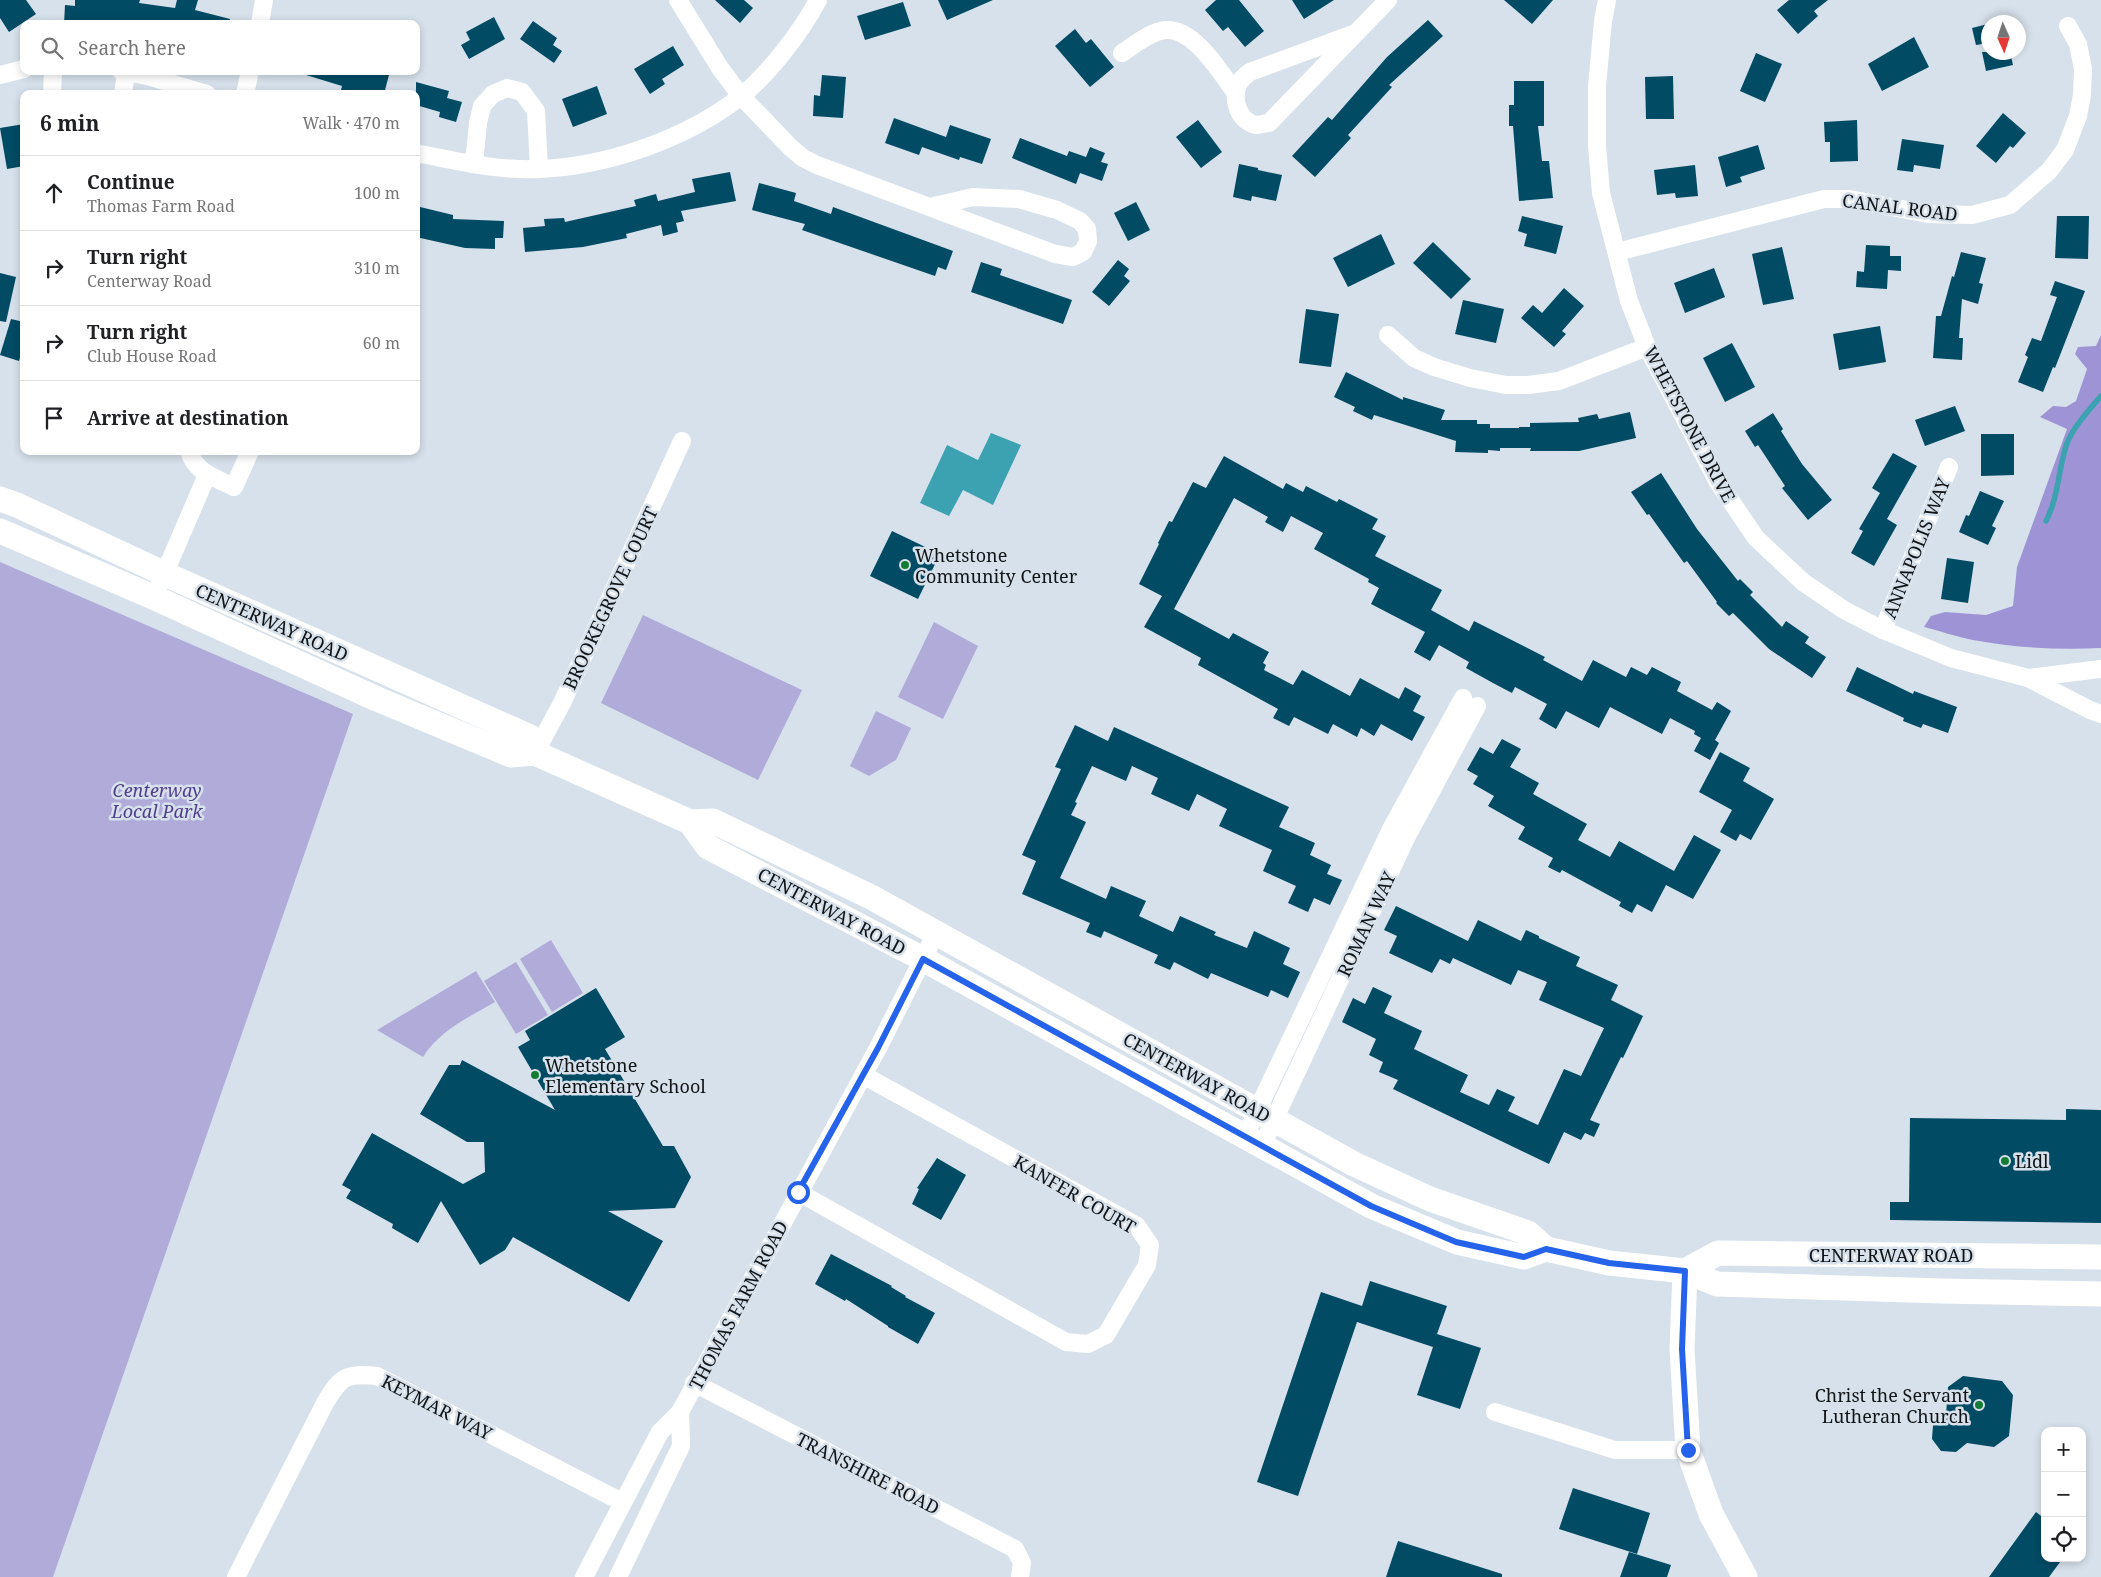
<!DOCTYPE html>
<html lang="en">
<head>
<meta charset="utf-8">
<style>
  :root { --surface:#fff; --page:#f6f6f6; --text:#202124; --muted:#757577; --line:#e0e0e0 }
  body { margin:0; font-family:"Noto Serif",serif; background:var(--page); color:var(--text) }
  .controls { position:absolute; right:15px; bottom:15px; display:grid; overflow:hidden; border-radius:10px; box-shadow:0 2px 8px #0003 }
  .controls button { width:45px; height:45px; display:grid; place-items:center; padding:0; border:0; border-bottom:1px solid var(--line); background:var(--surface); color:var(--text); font:25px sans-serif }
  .compass { position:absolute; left:1981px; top:15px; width:45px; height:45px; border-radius:50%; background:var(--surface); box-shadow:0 2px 8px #0003; rotate:177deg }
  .stop { position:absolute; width:15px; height:15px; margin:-11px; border:4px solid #2563eb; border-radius:50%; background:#fff }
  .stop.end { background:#2563eb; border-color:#fff; box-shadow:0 1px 5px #0008 }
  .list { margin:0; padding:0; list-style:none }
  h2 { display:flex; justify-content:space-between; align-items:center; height:65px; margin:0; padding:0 20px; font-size:21px }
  h2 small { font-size:16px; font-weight:400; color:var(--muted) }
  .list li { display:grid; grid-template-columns:32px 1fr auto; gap:15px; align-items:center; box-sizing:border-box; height:75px; padding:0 20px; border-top:1px solid var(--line) }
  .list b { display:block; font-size:19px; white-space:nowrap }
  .list p { margin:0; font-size:16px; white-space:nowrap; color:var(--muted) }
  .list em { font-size:16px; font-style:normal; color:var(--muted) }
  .icon { flex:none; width:28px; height:28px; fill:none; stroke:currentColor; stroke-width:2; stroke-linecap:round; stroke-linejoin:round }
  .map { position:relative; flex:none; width:2101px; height:1577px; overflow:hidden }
  .search { position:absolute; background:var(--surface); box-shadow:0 2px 8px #0003; left:20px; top:20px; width:400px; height:55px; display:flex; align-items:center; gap:12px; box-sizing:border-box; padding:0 18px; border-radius:10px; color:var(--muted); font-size:19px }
  .panel { position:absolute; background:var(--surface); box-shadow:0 2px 8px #0003; left:20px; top:90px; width:400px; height:365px; border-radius:10px }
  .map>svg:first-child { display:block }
  .green { fill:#b1abda }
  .forest { fill:#9e94d5 }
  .water { fill:#3ca2b1 }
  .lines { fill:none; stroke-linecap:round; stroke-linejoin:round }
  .stream { stroke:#3ca2b1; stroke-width:5.5 }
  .building { fill:#014b64 }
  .street { stroke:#fff; stroke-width:18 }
  .secondary { stroke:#fff; stroke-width:25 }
  .route { stroke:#2563eb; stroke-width:6 }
  .poi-dot { fill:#147d32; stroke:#d7e1eb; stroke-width:2 }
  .labels { text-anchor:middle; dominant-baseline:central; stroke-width:5; stroke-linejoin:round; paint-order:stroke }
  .street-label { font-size:18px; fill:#101417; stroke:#d7e1eb }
  .poi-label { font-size:18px; fill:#101417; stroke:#d7e1eb; text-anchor:start }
  .park-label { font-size:18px; font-style:italic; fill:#503e8d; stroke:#d7e1eb }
</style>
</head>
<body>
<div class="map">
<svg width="2101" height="1577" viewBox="0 0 2101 1577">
  <rect width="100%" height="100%" fill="#d7e1eb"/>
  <g class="green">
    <path d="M0 562 353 714 53 1577H0Z"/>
    <path d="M643 615 802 690 758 780 601 703Z"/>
    <path d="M934 622 978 646 943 719 898 697Z"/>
    <path d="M876 711 911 728 896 760 869 776 850 766Z"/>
    <path d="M551 940 583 993 552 1012 520 959Z"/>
    <path d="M516 962 548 1015 516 1034 484 981Z"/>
    <path d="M476 971 495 1002C469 1017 440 1030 423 1057L377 1030Z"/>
  </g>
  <path class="forest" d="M2101 335V648C2058 650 2015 648 1973 640 1957 637 1940 631 1924 627L1931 616 1945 612 1986 615 2013 606 2017 567 2067 429 2040 417 2053 406 2066 407 2076 401 2087 369 2075 354 2078 347 2096 346Z"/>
  <path class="water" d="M991 433 1021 445 993 505 963 490 949 516 920 503 947 445 978 460Z"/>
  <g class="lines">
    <path class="stream" d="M2046 521C2059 496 2058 469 2067 443 2074 426 2089 410 2101 396"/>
  </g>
  <g class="building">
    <path d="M0 0H26L36 14 9 32 0 18Z"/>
    <path d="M75 0H140L139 3 175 8 177 0H198L195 10 230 19 229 24H64L65 5 75 6Z"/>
    <path d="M715 0H744L753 8 740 23Z"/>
    <path d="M938 0H993L947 20Z"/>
    <path d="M1216 0H1239L1264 31 1245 47 1228 27 1223 31 1205 10Z"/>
    <path d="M1292 0H1334L1304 19Z"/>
    <path d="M1504 0H1553L1532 24Z"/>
    <path d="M1789 0H1828L1814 11 1818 16 1798 34 1777 10Z"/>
    <path d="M903 2 911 26 865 40 857 16Z"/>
    <path d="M494 17 505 39 469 59 461 45 470 40 466 32Z"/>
    <path d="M1428 20 1443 36 1389 85 1392 87 1348 135 1351 138 1315 177 1292 156 1328 117 1332 120 1387 57Z"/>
    <path d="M533 21 557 38 553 45 562 51 554 63 520 39Z"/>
    <path d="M1988 24V43L1976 45 1972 28Z"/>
    <path d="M1075 29 1086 43 1091 39 1114 67 1090 87 1055 46Z"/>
    <path d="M1914 37 1929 67 1882 91 1868 64Z"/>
    <path d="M673 46 684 65 662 79 665 84 650 94 634 69Z"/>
    <path d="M1982 52H2010L2013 65 1986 71Z"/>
    <path d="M1756 53 1782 64 1765 102 1740 91Z"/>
    <path d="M307 71H390L384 94 363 91 362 94H355L341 90 342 86 306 75Z"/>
    <path d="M822 75 846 77 843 118 813 116 814 95 820 96Z"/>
    <path d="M1673 76 1674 119H1646L1645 77Z"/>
    <path d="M1514 81H1544V126H1538L1542 161H1549L1553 198 1519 201 1513 126H1509V105H1514Z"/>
    <path d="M416 82 449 91 447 98 462 102 456 122 439 117 440 112 416 105Z"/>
    <path d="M597 86 607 114 573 127 562 99Z"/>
    <path d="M2003 113 2026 133 2013 148 2010 146 1996 163 1976 146Z"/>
    <path d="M894 118 946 137 950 125 991 139 982 164 960 157 959 160 922 147 919 155 885 143Z"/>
    <path d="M1198 120 1222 152 1201 168 1176 137Z"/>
    <path d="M1857 120 1858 161 1830 162V142H1825L1824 122Z"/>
    <path d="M24 124V166L7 169 0 128Z"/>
    <path d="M1020 138 1067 156 1069 151 1086 157 1090 147 1105 153 1101 162 1108 164 1102 181 1080 173 1076 184 1012 158Z"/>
    <path d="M1902 139 1944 145 1940 169 1914 165 1913 172 1897 170Z"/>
    <path d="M1758 145 1765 169 1740 177 1742 182 1726 187 1718 157Z"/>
    <path d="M1239 164 1258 168V170L1282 175 1276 201 1252 196 1251 201 1233 197Z"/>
    <path d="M1695 165 1698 196 1676 198 1675 193 1657 195 1654 170Z"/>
    <path d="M730 172 736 201 681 211 684 221 676 223 678 232 663 236 661 225 626 234 627 238 583 247 525 252 523 228 545 226 544 219 564 218 565 222 636 206 634 200 656 194 658 201 695 192 692 179Z"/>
    <path d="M759 183 796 193 794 201 831 214 833 207 953 251 946 270 938 267 935 276 802 230 805 224 752 210Z"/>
    <path d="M1136 202 1150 230 1128 241 1114 213Z"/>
    <path d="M416 206 453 215V219L504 221 503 238H495V249L465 248 416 237Z"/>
    <path d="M1522 216 1563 226 1556 254 1524 246 1527 234 1518 231Z"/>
    <path d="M2057 216H2089L2088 259 2055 258Z"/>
    <path d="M1381 234 1395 264 1348 287 1333 258Z"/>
    <path d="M1433 242 1471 279 1451 299 1413 263Z"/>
    <path d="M1866 245 1890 246V256H1901V271L1888 270 1887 289 1856 287 1857 271 1864 272Z"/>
    <path d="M1782 247 1794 299 1763 305 1752 254Z"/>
    <path d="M1961 252 1986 258 1979 283 1983 284 1978 304 1962 299 1959 338H1963L1962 360 1933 358 1936 316H1941L1952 276 1954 277Z"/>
    <path d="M1118 260 1129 269 1124 276 1130 281 1109 306 1092 292Z"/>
    <path d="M981 262 1002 269 1000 275 1072 300 1063 324 971 292Z"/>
    <path d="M1714 268 1725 297 1685 313 1674 283Z"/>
    <path d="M0 273 16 277 6 322 0 321Z"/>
    <path d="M2055 281 2085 291 2055 368 2053 367 2043 392 2018 382 2028 357 2025 355 2032 338 2041 341 2057 297 2050 295Z"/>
    <path d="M1564 288 1584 306 1562 331 1566 334 1554 347 1521 318 1533 305 1542 313Z"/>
    <path d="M1463 300 1504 309 1496 343 1455 334Z"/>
    <path d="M1306 309 1339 314 1331 367 1299 363Z"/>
    <path d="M11 319 24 322V344L19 361 0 355Z"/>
    <path d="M1880 326 1886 362 1839 370 1833 334Z"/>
    <path d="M1732 343 1755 387 1725 402 1703 358Z"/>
    <path d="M1346 372 1403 400V397L1445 410 1441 420H1477V424H1490V428H1519V427H1530V423L1579 422 1578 418 1597 414 1599 419 1630 412 1636 438 1579 451H1530L1531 448H1500V451L1488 450V453L1455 452 1456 441 1374 415 1372 420 1353 411 1355 407 1334 397Z"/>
    <path d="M1955 406 1965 431 1925 446 1915 420Z"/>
    <path d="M1773 413 1783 429 1781 431 1802 464 1832 500 1808 520 1782 488 1785 486 1758 445 1755 447 1745 431Z"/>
    <path d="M1981 434H2014V475L1981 476Z"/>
    <path d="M1893 453 1917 466 1887 519 1897 525 1874 566 1851 553 1863 531 1859 529 1880 493 1872 488Z"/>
    <path d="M1224 456 1283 489 1286 483 1303 492 1306 486 1337 502 1339 499 1378 519 1372 529 1386 536 1375 556 1442 590 1431 610 1469 631 1474 621 1545 657 1543 660 1582 681 1593 660 1626 677 1631 667 1647 675 1652 667 1681 682 1677 691 1712 710 1717 702 1731 711 1715 740 1719 743 1710 760 1694 751 1701 738 1694 734 1695 731 1670 718 1662 734 1610 707 1599 728 1566 711 1556 729 1539 719 1547 704 1515 687 1512 693 1493 683 1466 668 1469 662 1439 645 1430 661 1414 652 1425 632 1371 604 1379 588 1368 582 1369 579 1314 549 1323 533 1291 516 1283 532 1265 522 1268 517 1234 498 1174 609 1229 639 1233 633 1269 652 1263 663 1266 665 1264 670 1293 685 1302 670 1350 696 1360 678 1399 699 1405 687 1421 696 1413 711 1425 717 1412 741 1381 724 1374 736 1361 728 1357 737 1333 724 1328 734 1294 717 1289 726 1273 718 1278 709 1198 665 1201 658 1144 627 1162 596 1139 584 1159 544 1158 543 1169 521 1172 522 1193 482 1206 488Z"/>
    <path d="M1661 473 1697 529 1738 581 1740 579 1753 592 1750 595 1782 627 1786 621 1809 637 1805 643 1826 657 1812 678 1769 649 1733 613 1729 616 1716 603 1717 602 1687 561 1684 563 1649 514 1647 515 1631 492Z"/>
    <path d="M1980 491 2004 501 1992 526 1996 528 1988 545 1959 532 1966 515 1969 516Z"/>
    <path d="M892 531 940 554 918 599 870 576Z"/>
    <path d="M1947 558 1974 562 1968 603 1941 599Z"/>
    <path d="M1857 667 1913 694 1914 691 1957 707 1948 733 1923 724 1921 728 1903 721 1904 718 1846 691Z"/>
    <path d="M1075 725 1108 741 1114 727 1289 807 1279 827 1315 843 1310 855 1331 865 1327 874 1342 880 1330 905 1314 898 1308 912 1288 903 1296 886 1263 871 1272 850 1219 826 1227 809 1197 794 1189 811 1151 794 1158 778 1132 766 1126 781 1092 766 1075 802 1077 803 1071 815 1086 822 1060 878 1106 899 1111 886 1146 901 1139 916 1173 932 1180 916 1216 932 1214 935 1247 948 1254 931 1290 948 1283 964 1300 972 1288 998 1271 990 1268 997 1211 973 1208 979 1174 962 1170 970 1154 963 1158 955 1104 931 1101 938 1086 932 1090 923 1022 894 1036 861 1022 855 1061 769 1055 767Z"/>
    <path d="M1502 739 1521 749 1510 767 1539 783 1533 794 1587 824 1578 840 1610 857 1619 841 1674 871 1694 835 1721 850 1693 899 1666 885 1652 912 1637 904 1632 913 1619 906 1621 902 1562 870 1560 873 1548 867 1553 858 1518 839 1525 827 1488 806 1494 796 1473 784 1478 776 1467 770 1480 747 1493 754Z"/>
    <path d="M1720 752 1750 768 1743 781 1774 799 1751 840 1740 834 1736 841 1720 832 1732 810 1699 792Z"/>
    <path d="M1396 906 1468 941 1478 920 1521 941 1526 930 1539 936V938L1580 957 1576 966 1618 985 1611 1000 1643 1016 1623 1058 1621 1057 1590 1120 1600 1124 1594 1137 1585 1133 1581 1140 1564 1132 1549 1164 1393 1089 1398 1080 1379 1072 1383 1062 1369 1055 1376 1039 1342 1022 1353 998 1365 1004 1373 987 1392 996 1384 1013 1422 1031 1414 1049 1468 1075 1460 1092 1489 1105 1497 1089 1515 1097 1508 1111 1538 1125 1564 1069 1581 1076 1604 1028 1539 1000 1547 982 1518 970 1511 985 1453 958 1450 964 1440 959 1432 973 1389 953 1397 936 1384 930Z"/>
    <path d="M596 988 625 1037 605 1049 663 1146H674L691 1177 675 1208 608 1211 663 1241 629 1302 513 1237 505 1250 480 1265 441 1201 418 1243 392 1228 393 1224 346 1198 351 1190 342 1185 372 1133 463 1184 485 1172 484 1142H467L420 1114 449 1065H460L462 1060 555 1110 518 1047 530 1040 525 1031Z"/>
    <path d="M2066 1109 2101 1110V1223L1890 1220V1202H1909L1910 1118 2066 1120Z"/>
    <path d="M937 1158 966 1175 941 1220 912 1204 919 1189 917 1188Z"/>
    <path d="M831 1254 892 1286 891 1287 906 1296 905 1297 935 1313 918 1344 888 1327V1326L846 1299 845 1301 815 1284Z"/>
    <path d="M1370 1281 1447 1306 1437 1334 1481 1348 1460 1409 1417 1395 1433 1347 1357 1322 1298 1496 1257 1482 1321 1292 1362 1306Z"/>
    <path d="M1963 1376 2002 1381 2013 1395 2009 1436 1994 1447 1967 1443 1956 1452 1941 1451 1932 1439 1933 1425 1946 1415 1948 1387Z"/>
    <path d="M1573 1488 1650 1513 1637 1554 1559 1529Z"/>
    <path d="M2036 1512 2045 1519V1558H2063L2049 1577H1989Z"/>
    <path d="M1398 1541 1502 1574V1577H1386Z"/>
    <path d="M1629 1552 1671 1565 1667 1577H1620Z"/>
  </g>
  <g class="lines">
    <g class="street">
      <path d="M678 0 720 68 741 96 791 148 803 158 817 165 1055 254 1073 257 1083 252 1088 241 1087 229 1080 221 1057 210 1019 199 973 197 930 207"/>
      <path d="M1607 0 1603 21 1597 86V146L1601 193 1629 301 1647 347 1718 482 1756 538 1803 582 1844 610 1883 630 1951 658 2028 678 2090 710 2101 714"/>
      <path d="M260 24 264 0"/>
      <path d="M1356 33 1250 72C1246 75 1241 79 1239 83 1231 98 1238 122 1257 125 1260 125 1265 123 1269 123L1388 0"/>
      <path d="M1122 53C1134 45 1151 31 1166 30 1194 28 1220 72 1235 92"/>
      <path d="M121 71 147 76 207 94"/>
      <path d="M0 75 24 69"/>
      <path d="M52 94 53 71"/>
      <path d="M123 94 126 72"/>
      <path d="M245 94 250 71"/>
      <path d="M416 153C457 161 498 171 540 169 608 166 686 139 740 97 769 74 801 32 818 0"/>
      <path d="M474 164 478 123 482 106 493 94 507 88 522 92 536 111 539 169"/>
      <path d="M1617 252 1824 199H1849L1928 214 1972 215 2010 205 2049 171 2065 150 2078 116 2082 95 2083 69 2078 44 2068 26"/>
      <path d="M1388 335 1414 358 1434 367 1470 378 1506 385H1528L1559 381 1647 347"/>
      <path d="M189 451C195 472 215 478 234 487L250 451"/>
      <path d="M160 584 207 475"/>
      <path d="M1883 630 1949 467"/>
      <path d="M2028 678 2101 669"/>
      <path d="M535 753 562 703 682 441"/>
      <path d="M1245 1136 1391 829 1463 698"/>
      <path d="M1262 1146 1405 840 1477 706"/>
      <path d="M798 1192 1066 1342 1088 1344 1106 1335 1147 1265 1150 1245 1137 1226 863 1075"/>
      <path d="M694 1383 1015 1549 1022 1563 1020 1577"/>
      <path d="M1495 1412 1615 1450H1688"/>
      <path d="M236 1577 325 1403C341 1376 346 1373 377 1376L622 1502"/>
      <path d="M584 1577 660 1432 680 1412 878 1048 936 933"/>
      <path d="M618 1577 681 1446 680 1412"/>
    </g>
    <g class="secondary">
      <path d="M0 499 17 505 165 574 530 737 535 753"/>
      <path d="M0 531 153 597 377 699 511 755 535 753 690 822 713 821 871 897 1354 1164 1430 1199 1528 1233 1546 1249 1609 1263 1685 1271 1717 1284 1942 1291 2101 1294"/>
      <path d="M690 822 708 847 923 959 1371 1206 1457 1242 1524 1257 1546 1249"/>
      <path d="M1685 1271 1718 1253 2101 1257"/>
      <path d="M1685 1271 1682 1349 1688 1450 1711 1514 1745 1577"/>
    </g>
  </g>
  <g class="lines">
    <path class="route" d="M798 1192 878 1048 923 959 1371 1206 1456 1242 1524 1257 1546 1249 1609 1263 1685 1271 1682 1349 1688 1450"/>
  </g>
  <g class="poi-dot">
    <circle cx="905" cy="565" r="5"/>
    <circle cx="535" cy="1075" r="5"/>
    <circle cx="2005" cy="1161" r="5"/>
    <circle cx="1979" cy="1405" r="5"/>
  </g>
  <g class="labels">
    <g class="street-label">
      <text transform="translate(1900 207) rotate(7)">CANAL ROAD</text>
      <text transform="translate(1690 424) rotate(62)">WHETSTONE DRIVE</text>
      <text transform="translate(1916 548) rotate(-68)">ANNAPOLIS WAY</text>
      <text transform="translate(610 598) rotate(-65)">BROOKEGROVE COURT</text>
      <text transform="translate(272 622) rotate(24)">CENTERWAY ROAD</text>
      <text transform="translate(832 911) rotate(28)">CENTERWAY ROAD</text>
      <text transform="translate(1366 924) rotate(-65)">ROMAN WAY</text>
      <text transform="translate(1197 1077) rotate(29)">CENTERWAY ROAD</text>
      <text transform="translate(1075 1194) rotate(30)">KANFER COURT</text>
      <text x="1891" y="1255">CENTERWAY ROAD</text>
      <text transform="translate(738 1305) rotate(-62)">THOMAS FARM ROAD</text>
      <text transform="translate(437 1407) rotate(27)">KEYMAR WAY</text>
      <text transform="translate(868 1473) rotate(27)">TRANSHIRE ROAD</text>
    </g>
    <g class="poi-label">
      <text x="915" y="555">Whetstone<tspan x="915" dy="21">Community Center</tspan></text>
      <text x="545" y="1065">Whetstone<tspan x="545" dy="21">Elementary School</tspan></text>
      <text x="2015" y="1161">Lidl</text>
      <text x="1969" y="1395" text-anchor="end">Christ the Servant<tspan x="1969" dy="21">Lutheran Church</tspan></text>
    </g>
    <g class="park-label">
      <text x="157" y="790">Centerway<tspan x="157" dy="21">Local Park</tspan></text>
    </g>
  </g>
</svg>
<div class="controls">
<button>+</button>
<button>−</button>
<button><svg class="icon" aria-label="locate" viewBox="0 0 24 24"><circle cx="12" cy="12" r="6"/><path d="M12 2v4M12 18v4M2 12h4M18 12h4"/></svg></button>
</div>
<svg class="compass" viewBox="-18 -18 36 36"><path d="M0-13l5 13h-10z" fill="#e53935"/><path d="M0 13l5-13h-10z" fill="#757577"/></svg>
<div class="stop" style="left:798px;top:1192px"></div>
<div class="stop end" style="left:1688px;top:1450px"></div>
<div class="search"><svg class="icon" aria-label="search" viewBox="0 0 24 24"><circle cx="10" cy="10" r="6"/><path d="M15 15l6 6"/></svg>Search here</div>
<section class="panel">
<h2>6 min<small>Walk · 470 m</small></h2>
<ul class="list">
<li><svg class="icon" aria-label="ahead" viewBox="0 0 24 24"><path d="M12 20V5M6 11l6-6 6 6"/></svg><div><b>Continue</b><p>Thomas Farm Road</p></div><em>100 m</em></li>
<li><svg class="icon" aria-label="right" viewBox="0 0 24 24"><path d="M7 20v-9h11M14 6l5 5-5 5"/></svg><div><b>Turn right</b><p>Centerway Road</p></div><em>310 m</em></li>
<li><svg class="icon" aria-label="right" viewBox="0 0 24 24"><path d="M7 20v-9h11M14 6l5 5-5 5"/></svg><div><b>Turn right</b><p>Club House Road</p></div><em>60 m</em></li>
<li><svg class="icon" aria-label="arrive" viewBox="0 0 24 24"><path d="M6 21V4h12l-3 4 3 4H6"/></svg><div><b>Arrive at destination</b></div></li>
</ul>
</section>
</div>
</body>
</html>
